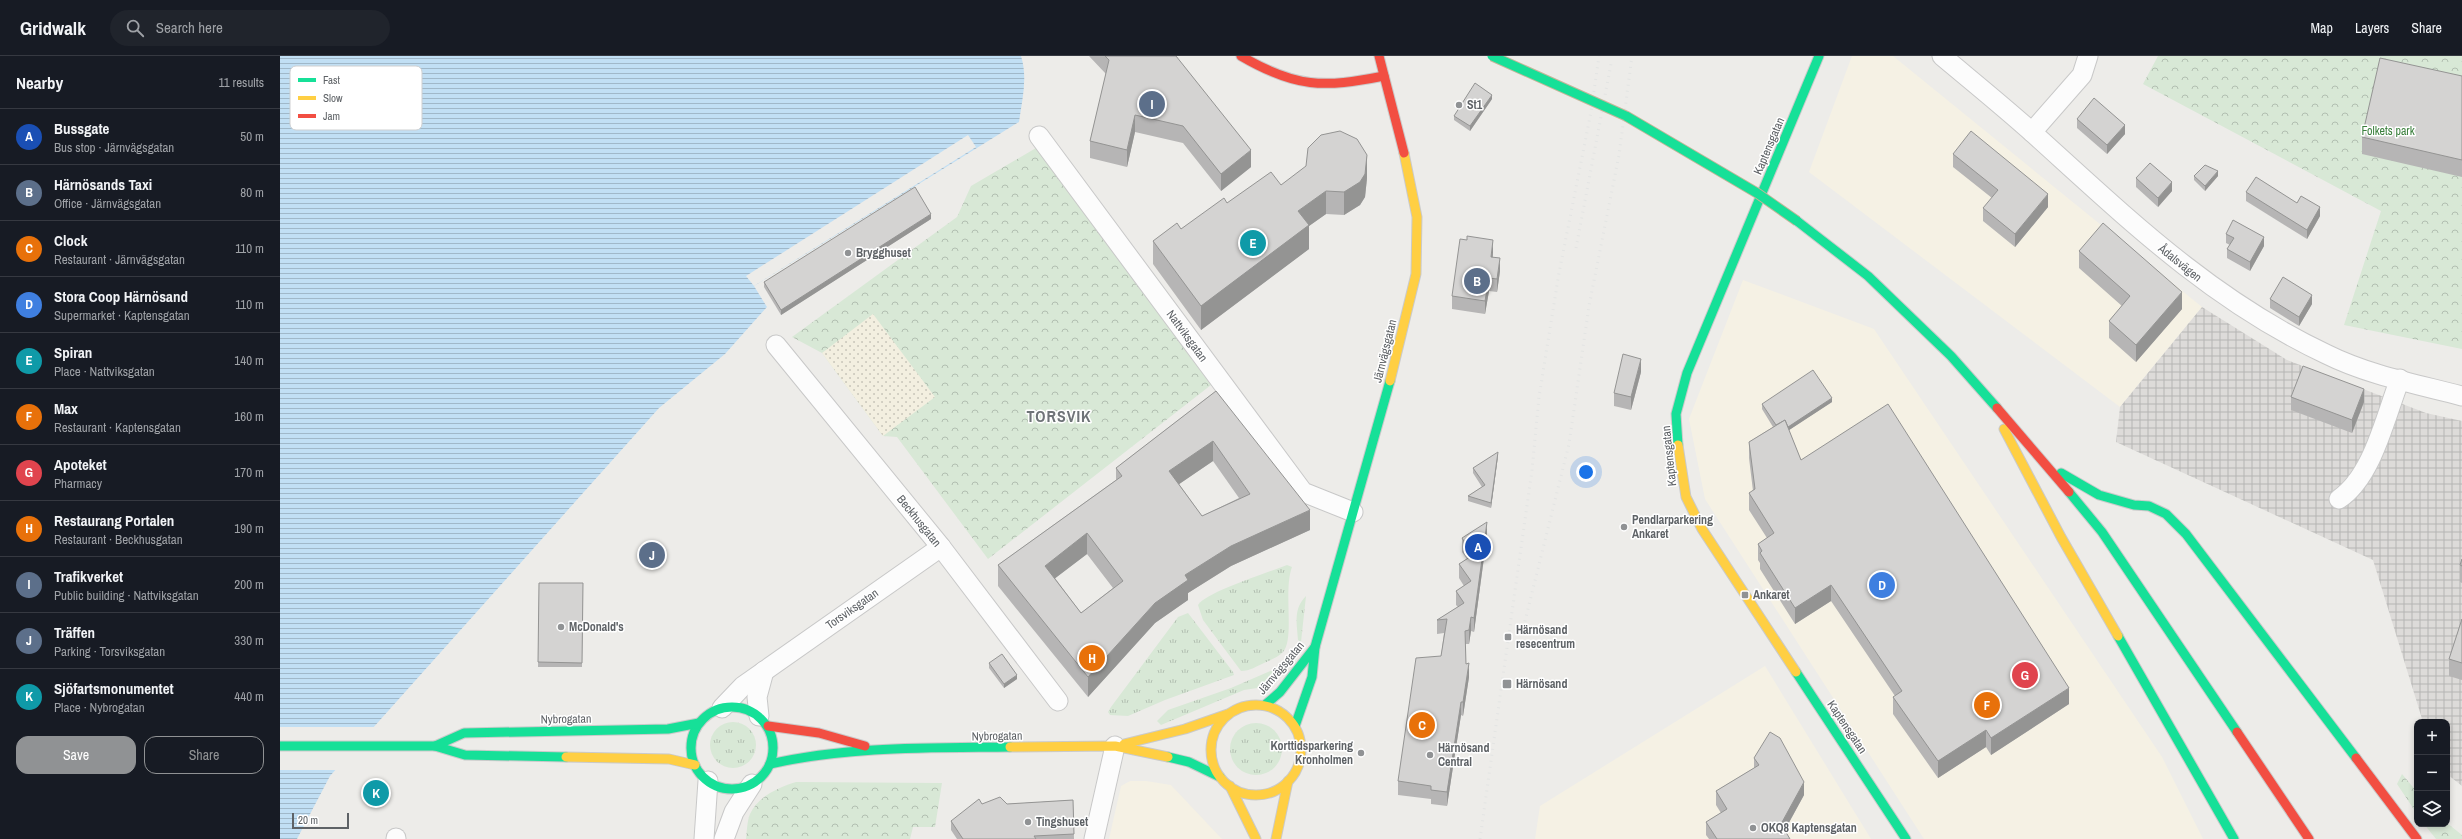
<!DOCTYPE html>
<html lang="en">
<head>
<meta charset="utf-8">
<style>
  :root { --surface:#171b24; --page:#20242c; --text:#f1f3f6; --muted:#9ea1a6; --line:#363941; --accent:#909294 }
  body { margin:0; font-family:"Archivo Narrow",sans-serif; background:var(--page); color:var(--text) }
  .controls { position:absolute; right:12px; bottom:12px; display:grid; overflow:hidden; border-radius:8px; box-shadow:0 2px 6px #0003 }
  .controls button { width:36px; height:36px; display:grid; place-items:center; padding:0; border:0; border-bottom:1px solid var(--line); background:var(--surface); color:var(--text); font:20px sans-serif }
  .scale { position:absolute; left:12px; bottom:10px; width:57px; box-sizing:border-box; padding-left:4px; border:2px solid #5e6266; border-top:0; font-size:11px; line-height:14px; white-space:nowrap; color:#5e6266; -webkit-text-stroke:3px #fff; paint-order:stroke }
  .you { position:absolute; left:1306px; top:416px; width:14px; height:14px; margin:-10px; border:3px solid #fff; border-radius:50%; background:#1a73e8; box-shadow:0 0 0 6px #1a73e833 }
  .badge { display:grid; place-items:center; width:26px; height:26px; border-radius:50%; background:var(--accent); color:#fff; font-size:13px; font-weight:700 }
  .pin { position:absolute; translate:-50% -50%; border:2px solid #fff; box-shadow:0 1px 4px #0006 }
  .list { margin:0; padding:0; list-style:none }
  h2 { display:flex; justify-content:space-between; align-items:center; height:52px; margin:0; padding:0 16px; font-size:17px }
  h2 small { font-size:13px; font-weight:400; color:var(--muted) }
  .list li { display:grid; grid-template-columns:26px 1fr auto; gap:12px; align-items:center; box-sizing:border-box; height:56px; padding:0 16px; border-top:1px solid var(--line) }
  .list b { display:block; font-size:15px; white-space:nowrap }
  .list p { margin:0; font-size:13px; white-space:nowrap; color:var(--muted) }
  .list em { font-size:13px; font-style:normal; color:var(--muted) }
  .actions { display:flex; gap:8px; padding:12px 16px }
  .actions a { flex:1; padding:9px 0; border:1px solid var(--accent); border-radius:12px; text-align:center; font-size:14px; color:var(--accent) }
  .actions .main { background:var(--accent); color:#fff }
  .icon { flex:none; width:22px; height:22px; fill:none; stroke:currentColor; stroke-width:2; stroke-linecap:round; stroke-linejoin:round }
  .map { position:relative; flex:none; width:2182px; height:783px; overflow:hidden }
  header { display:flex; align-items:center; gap:24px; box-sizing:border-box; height:56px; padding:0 20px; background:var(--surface); border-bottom:1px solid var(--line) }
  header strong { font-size:19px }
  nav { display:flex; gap:22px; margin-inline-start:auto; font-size:14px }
  .search { width:280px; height:36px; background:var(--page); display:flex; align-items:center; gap:10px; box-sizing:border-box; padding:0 14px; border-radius:22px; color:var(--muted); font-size:15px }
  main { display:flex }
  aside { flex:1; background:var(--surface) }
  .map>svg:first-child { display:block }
  .commercial { fill:#f5f1e4 }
  .industrial { fill:url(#industrial-grid) }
  .grass { fill:url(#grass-tufts) }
  .forest { fill:url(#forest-crowns) }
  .sand { fill:url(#sand-dots) }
  .water { fill:url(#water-rules) }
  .pier { fill:#edece9 }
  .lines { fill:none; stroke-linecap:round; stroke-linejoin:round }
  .street-casing { stroke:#c8c8c8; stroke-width:21 }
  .fast-casing { stroke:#cacaca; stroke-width:11 }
  .slow-casing { stroke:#cacaca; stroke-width:11 }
  .jam-casing { stroke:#cacaca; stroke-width:11 }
  .street { stroke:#fcfcfc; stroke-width:19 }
  .fast { stroke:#16e098; stroke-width:9 }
  .slow { stroke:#ffcf43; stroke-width:9 }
  .jam { stroke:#f24e42; stroke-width:9 }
  .rail { stroke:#e3e4e3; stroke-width:3; stroke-dasharray:1 5; stroke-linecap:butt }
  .fast-bridge-casing { stroke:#c3b599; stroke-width:11; stroke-linecap:butt }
  .fast-bridge { stroke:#16e098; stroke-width:9 }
  .wall { fill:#b6b5b5; fill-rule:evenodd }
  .shaded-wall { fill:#949493 }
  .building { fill:#d4d3d2; stroke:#949493; fill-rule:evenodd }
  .poi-dot { fill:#909294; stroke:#fff; stroke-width:1.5 }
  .labels { text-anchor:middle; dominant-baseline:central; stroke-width:3; stroke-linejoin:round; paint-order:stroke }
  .poi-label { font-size:12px; font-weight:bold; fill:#5e6266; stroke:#fff; text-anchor:start }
  .park-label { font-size:12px; fill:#3c803e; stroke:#fff }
  .street-label { font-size:12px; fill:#5e6266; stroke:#fff }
  .district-label { font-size:16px; font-weight:bold; letter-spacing:1px; fill:#6f7478; stroke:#fff }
  .key { fill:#fff; stroke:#cfd0d1; stroke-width:1 }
  .key-label { font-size:11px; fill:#5e6266 }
</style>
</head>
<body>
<header>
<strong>Gridwalk</strong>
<div class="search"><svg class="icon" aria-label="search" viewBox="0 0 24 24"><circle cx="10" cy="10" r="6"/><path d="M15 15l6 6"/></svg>Search here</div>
<nav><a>Map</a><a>Layers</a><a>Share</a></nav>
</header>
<main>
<aside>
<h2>Nearby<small>11 results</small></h2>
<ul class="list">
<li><span class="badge" style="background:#1a4fb4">A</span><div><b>Bussgate</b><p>Bus stop · Järnvägsgatan</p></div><em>50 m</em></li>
<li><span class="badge" style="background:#5c6f8a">B</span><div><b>Härnösands Taxi</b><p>Office · Järnvägsgatan</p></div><em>80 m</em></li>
<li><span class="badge" style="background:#e8710a">C</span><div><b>Clock</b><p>Restaurant · Järnvägsgatan</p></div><em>110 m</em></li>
<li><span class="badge" style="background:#3f7fe0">D</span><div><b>Stora Coop Härnösand</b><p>Supermarket · Kaptensgatan</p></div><em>110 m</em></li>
<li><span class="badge" style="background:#0f9aa8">E</span><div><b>Spiran</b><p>Place · Nattviksgatan</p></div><em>140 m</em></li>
<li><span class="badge" style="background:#e8710a">F</span><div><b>Max</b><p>Restaurant · Kaptensgatan</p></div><em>160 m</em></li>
<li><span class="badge" style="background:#e0444e">G</span><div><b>Apoteket</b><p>Pharmacy</p></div><em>170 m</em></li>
<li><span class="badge" style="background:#e8710a">H</span><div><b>Restaurang Portalen</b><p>Restaurant · Beckhusgatan</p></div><em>190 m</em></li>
<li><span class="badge" style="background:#5c6f8a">I</span><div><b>Trafikverket</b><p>Public building · Nattviksgatan</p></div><em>200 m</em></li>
<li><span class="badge" style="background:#5c6f8a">J</span><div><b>Träffen</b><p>Parking · Torsviksgatan</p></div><em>330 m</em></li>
<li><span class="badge" style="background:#0f9aa8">K</span><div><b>Sjöfartsmonumentet</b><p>Place · Nybrogatan</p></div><em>440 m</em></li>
</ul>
<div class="actions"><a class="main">Save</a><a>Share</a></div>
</aside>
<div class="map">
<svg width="2182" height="783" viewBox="0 0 2182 783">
  <defs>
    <pattern id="industrial-grid" width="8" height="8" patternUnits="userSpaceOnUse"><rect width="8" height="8" fill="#dddbd9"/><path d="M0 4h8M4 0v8" fill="none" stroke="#b6b5b4"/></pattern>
    <pattern id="grass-tufts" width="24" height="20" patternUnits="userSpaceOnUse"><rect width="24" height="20" fill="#d8e8d6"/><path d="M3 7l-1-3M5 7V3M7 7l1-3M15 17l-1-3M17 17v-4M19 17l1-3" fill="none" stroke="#b2bfb1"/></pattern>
    <pattern id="forest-crowns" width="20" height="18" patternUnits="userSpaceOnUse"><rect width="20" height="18" fill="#d8e8d6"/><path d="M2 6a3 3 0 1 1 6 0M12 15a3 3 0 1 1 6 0" fill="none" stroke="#b2bfb1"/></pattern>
    <pattern id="sand-dots" width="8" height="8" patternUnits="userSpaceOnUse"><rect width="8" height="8" fill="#f3efe0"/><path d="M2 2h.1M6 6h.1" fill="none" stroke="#c8c5b9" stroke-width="1.8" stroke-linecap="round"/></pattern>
    <pattern id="water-rules" width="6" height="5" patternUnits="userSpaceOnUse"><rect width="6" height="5" fill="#c1dff4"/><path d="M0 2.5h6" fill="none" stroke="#a0b8c9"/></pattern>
  </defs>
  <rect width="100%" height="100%" fill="#edece9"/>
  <g class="commercial">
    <path d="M1572 0H1613L1922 251 1840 351 1529 116Z"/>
    <path d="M1463 224 1594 273 1882 701 1923 783H1644L1425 443 1409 363Z"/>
    <path d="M1485 610 1591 783H1255L1260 750Z"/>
    <path d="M850 725H866L891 729 942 783H829L841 730Z"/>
  </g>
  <path class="industrial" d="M1922 251 2007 304 2146 357 2182 365V730L2167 718V666H2143L2093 504 1836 386 1840 351Z"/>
  <g class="grass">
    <path d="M1007 509 1012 511C1003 535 1015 582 1003 596 998 601 991 604 984 607 977 610 970 615 961 615L923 564 918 549C926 536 990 516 1007 509Z"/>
    <path d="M1026 540 1021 586 1018 584C1017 567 1013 553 1026 540Z"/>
    <path d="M908 557 953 616 954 619 885 644 848 660 830 659 828 656 831 651 898 561Z"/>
    <path d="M1009 607 995 626 984 631 964 634 881 669 877 665 888 654 951 632Z"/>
    <circle cx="453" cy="689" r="23"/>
    <circle cx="976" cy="693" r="26"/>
  </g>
  <g class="forest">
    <path d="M1878 0H2182V293L2064 269 2101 155 1863 28Z"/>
    <path d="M756 92 931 329 708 503 617 381 603 380 542 297 512 281 677 161 691 130Z"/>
    <path d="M2122 718 2137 736V758L2117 728Z"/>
    <path d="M516 726 662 727 655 771H633L630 783H466C467 775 467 765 470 758 478 740 500 731 516 726Z"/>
    <path d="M2167 767 2182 779V783H2156L2144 768Z"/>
  </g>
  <path class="sand" d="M593 258 655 341 603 380 542 297Z"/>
  <path class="water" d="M0 0H741C748 22 742 44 739 66L474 230 487 251 445 298 379 352 50 720 17 783H0Z"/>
  <g class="pier">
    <path d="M688 79 696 91 474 230 466 220Z"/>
    <path d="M0 671H96L58 714H0Z"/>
  </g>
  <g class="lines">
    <g class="street-casing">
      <g id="street">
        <path d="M1662 0C1693 26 1724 51 1754 78 1848 163 1930 243 2046 298 2088 319 2136 328 2182 340"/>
        <path d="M1752 76 1802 19 1808 0"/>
        <path d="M759 80 1023 436 1073 456"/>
        <path d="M496 289 661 491 778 645"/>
        <path d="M2059 443C2093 420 2105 361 2120 323"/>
        <path d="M442 652 463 630 661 491"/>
        <path d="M479 660 477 641 484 615"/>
        <path d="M116 783V782"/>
        <path d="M424 783 428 725"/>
        <path d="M444 783 454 756 472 728"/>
        <path d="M814 783 835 690"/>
      </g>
    </g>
    <g class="fast-casing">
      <g id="fast">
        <path d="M1517 165 1588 220 1671 300 1717 352"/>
        <path d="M1398 389 1396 358 1407 317 1539 0"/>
        <path d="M1781 417 1819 439 1854 449 1869 450 1886 458 1906 478 2076 702"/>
        <path d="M1789 436 1822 476 1957 676"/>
        <path d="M1838 580 1954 783"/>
        <path d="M1516 616 1626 783"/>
        <path d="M985 649 1000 636 1035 591"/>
        <circle cx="452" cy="692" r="41"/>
        <path d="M1015 670 1032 621 1035 591 1110 325"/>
        <path d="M0 690H155L185 699 286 701"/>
        <path d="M155 690 184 677 388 673 419 667"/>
        <path d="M888 701 909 706 940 721"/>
        <path d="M490 708C569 690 650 692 730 691"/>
      </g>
    </g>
    <g class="slow-casing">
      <g id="slow">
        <path d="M1110 325 1136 218 1137 161 1124 97"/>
        <path d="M1724 373 1781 481 1838 580"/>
        <path d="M1398 389 1406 441 1422 473 1516 616"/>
        <circle cx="976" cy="694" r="45"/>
        <path d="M844 688 905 673 948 658"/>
        <path d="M730 691 835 690 888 701"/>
        <path d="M286 701 389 703 415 709"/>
        <path d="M950 730 976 783"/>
        <path d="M996 783 1008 725"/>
      </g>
    </g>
    <g class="jam-casing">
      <g id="jam">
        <path d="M961 0C1016 32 1043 32 1104 20"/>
        <path d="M1099 0 1124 97"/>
        <path d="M1717 352 1789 436"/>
        <path d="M488 670 539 677 585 690"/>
        <path d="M1957 676 2029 783"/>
        <path d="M2076 702 2137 783"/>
      </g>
    </g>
    <use href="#street" class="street"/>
    <use href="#fast" class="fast"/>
    <use href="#slow" class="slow"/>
    <use href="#jam" class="jam"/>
    <g class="rail">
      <path d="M1296 192 1331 8"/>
      <path d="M1242 577 1289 388 1309 250 1339 99 1352 0"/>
      <path d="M1200 783 1252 414 1259 341 1279 217 1311 56 1319 0"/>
    </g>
    <g class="fast-bridge-casing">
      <path id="fast-bridge" d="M1212 0 1346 60 1477 137 1517 165"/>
    </g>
    <use href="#fast-bridge" class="fast-bridge"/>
  </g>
  <g class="wall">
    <path d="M809 0H896L971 111 941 135 903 87 855 76 847 111 810 102V85L826 18Z"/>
    <path d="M2182 20V121L2082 98V81Z"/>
    <path d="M1212 43 1190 75 1174 64V60Z"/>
    <path d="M1797 63 1845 78 1827 98 1797 72Z"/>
    <path d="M1673 98 1768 151 1735 191 1703 165V152L1712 142 1673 111Z"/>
    <path d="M1914 120H1938L1925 135 1914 124Z"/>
    <path d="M1087 122 1085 141 1080 149 1064 159 1046 158 1029 170V193L921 274 873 208V185L901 173 947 147 1001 129Z"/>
    <path d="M1856 122 1892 135 1878 151 1856 131Z"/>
    <path d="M1966 136 2040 160 2027 183 1966 145Z"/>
    <path d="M651 163 501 259 484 231V226Z"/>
    <path d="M1946 178 1984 190 1970 215 1947 202V193L1950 189 1946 187Z"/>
    <path d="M1799 195 1902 253 1856 306 1829 282V265L1842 250 1799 212Z"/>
    <path d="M1213 197V201L1220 215 1217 236 1209 235 1205 258 1172 253V240Z"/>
    <path d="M1990 243 2032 248 2019 270 1990 252Z"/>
    <path d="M1361 316 1351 354 1334 350V337Z"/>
    <path d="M936 335 1030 474 951 510 908 537V544L875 567 808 641 718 530V509L836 424V412ZM933 405 959 442 922 460 899 428ZM807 498 833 532 801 557 775 522Z"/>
    <path d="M2011 341 2084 346 2072 377 2011 354Z"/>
    <path d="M1552 346 1509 374 1521 404 1789 648 1711 699 1706 691 1658 722 1613 658V641L1615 640 1551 545 1515 568 1480 513V507L1478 504V488L1487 482 1469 454V437L1473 435 1469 402V386L1493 371 1482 353V348Z"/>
    <path d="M1218 400 1211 452 1188 445V440L1202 431 1193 417V412Z"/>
    <path d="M1207 479 1194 576 1191 575 1189 588H1185L1186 608 1189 621 1183 660 1181 659 1167 750 1151 748V743L1118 739V725L1161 600 1164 577 1157 578V564L1178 551 1176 549V535L1184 530 1179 522V508L1187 503 1182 496V482Z"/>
    <path d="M2182 503V527L2180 526V509Z"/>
    <path d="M259 527H303L302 611H258Z"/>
    <path d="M2182 563V624L2169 620V603Z"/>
    <path d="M709 607 737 623 724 632 709 612Z"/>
    <path d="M1474 702 1524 739 1505 774 1510 783H1429L1426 779V766L1441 757 1436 749V735L1474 712Z"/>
    <path d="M793 744 794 783H677L671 774V765L702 748H727Z"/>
  </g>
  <g class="shaded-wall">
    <path d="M1212 39V43L1190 75V70Z"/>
    <path d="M855 59V76L847 111V94Z"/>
    <path d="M1845 69V78L1827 98V89Z"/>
    <path d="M971 94V111L941 135V118Z"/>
    <path d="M1087 99V122L1085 141 1080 149 1064 159V136Z"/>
    <path d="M1938 115V120L1925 135V130Z"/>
    <path d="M1892 126V135L1878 151V142Z"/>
    <path d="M1046 135V158L1029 170V193L921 274V250L1018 155Z"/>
    <path d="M1768 138V151L1735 191V178Z"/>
    <path d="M2040 151V160L2027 183V174Z"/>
    <path d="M651 158V163L501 259V254Z"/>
    <path d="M1984 181V190L1970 215V206Z"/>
    <path d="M1213 184V197L1211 214V201Z"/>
    <path d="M1220 202V215L1217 236V223Z"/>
    <path d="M1209 222V235L1205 258V245Z"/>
    <path d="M1902 236V253L1856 306V289Z"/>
    <path d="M2032 239V248L2019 270V261Z"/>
    <path d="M1361 303V316L1351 354V341Z"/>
    <path d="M2084 333V346L2072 377V364Z"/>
    <path d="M1552 342V346L1500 380V376Z"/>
    <path d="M933 385V405L889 435V415Z"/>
    <path d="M1218 396V400L1211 452V447Z"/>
    <path d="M1030 454V474L951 510 908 537V544L875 567 808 641V621L875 547 905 519 951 490Z"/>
    <path d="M1207 466V479L1194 576V562Z"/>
    <path d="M807 477V498L765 530V510Z"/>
    <path d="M1551 529V545L1515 568V552Z"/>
    <path d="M1191 561V575L1189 588V574Z"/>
    <path d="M1189 607V621L1183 660V646Z"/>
    <path d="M737 619V623L724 632V628Z"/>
    <path d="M1789 632V648L1711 699V682Z"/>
    <path d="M1181 646V659L1167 750V736Z"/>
    <path d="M1706 674V691L1658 722V705Z"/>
    <path d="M1524 726V739L1501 781V768Z"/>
  </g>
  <g class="building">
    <path d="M825 0H896L971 94 941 118 903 70 855 59 847 94 810 85 829 4Z"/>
    <path d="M2100 2 2182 20V104L2082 81Z"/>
    <path d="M1195 27 1212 39 1190 70 1174 60Z"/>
    <path d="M1814 42 1845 69 1827 89 1797 63Z"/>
    <path d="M1060 75 1077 83 1087 99 1085 118 1080 126 1064 136 1046 135 1018 155 1029 169 921 250 873 185 897 167 901 173 944 142 947 147 991 116 1001 129 1026 110 1028 92 1041 79Z"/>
    <path d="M1691 75 1768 138 1735 178 1703 152 1718 134 1673 98Z"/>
    <path d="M1870 107 1892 126 1878 142 1856 122Z"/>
    <path d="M1925 109 1938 115 1925 130 1914 120Z"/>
    <path d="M1976 121 2017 147 2021 140 2040 151 2027 174 1966 136Z"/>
    <path d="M635 131 651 158 501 254 484 226Z"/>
    <path d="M1953 164 1984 181 1970 206 1947 193 1954 182 1946 178Z"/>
    <path d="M1823 167 1902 236 1856 289 1829 265 1850 240 1799 195Z"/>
    <path d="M1187 180 1213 184 1211 201 1220 202 1217 223 1209 222 1205 245 1172 240 1180 183 1187 184Z"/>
    <path d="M2003 221 2032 239 2019 261 1990 243Z"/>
    <path d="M1343 298 1361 303 1351 341 1334 337Z"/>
    <path d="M2023 310 2084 333 2072 364 2011 341Z"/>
    <path d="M1533 314 1552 342 1508 371 1505 364 1496 369 1482 348Z"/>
    <path d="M936 335 1030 454 951 490 905 519 908 524 875 547 808 621 718 509 842 420 836 412ZM933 385 970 438 922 460 889 415ZM807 477 843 525 801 557 765 510Z"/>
    <path d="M1608 348 1789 632 1711 682 1706 674 1658 705 1613 641 1622 635 1551 529 1515 552 1480 497 1482 495 1478 488 1494 477 1469 437 1475 433 1469 386 1505 364 1521 404Z"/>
    <path d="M1218 396 1211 447 1188 440 1205 429 1193 412Z"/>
    <path d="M1207 466 1194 562 1191 561 1189 574 1185 575 1186 608 1189 607 1183 646H1181L1167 736 1151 734V730L1118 725 1136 602 1161 600 1167 563 1157 564 1184 547 1176 535 1191 525 1179 508 1193 499 1182 482Z"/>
    <path d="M2182 503V510L2180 509Z"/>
    <path d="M259 527H303L302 607 258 606Z"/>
    <path d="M2182 563V607L2169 603Z"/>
    <path d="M722 598 737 619 724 628 709 607Z"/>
    <path d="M1490 676 1500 682 1524 726 1501 768 1510 783H1437L1426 766 1447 753 1436 735 1479 709 1474 702Z"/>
    <path d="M720 741 727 748 793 744 794 778 754 780 756 783H683L671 765 699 743 702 748Z"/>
  </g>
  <g class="poi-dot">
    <circle cx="1179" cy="49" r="4"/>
    <circle cx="568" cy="197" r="4"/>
    <circle cx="1344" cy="471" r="4"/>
    <rect x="1461" y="535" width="8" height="8" rx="2"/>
    <circle cx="281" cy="571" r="4"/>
    <rect x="1224" y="577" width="8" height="8" rx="2"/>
    <rect x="1222" y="623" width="10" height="10" rx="2"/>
    <circle cx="1081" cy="697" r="4"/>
    <circle cx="1150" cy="699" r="4"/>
    <circle cx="748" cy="766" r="4"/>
    <circle cx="1473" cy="772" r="4"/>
  </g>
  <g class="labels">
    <g class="poi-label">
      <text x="1187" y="49">St1</text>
      <text x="576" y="197">Brygghuset</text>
      <text x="1352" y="464">Pendlarparkering<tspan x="1352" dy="14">Ankaret</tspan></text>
      <text x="1473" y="539">Ankaret</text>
      <text x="289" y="571">McDonald's</text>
      <text x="1236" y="574">Härnösand<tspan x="1236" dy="14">resecentrum</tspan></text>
      <text x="1236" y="628">Härnösand</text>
      <text x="1073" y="690" text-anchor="end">Korttidsparkering<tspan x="1073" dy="14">Kronholmen</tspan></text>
      <text x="1158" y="692">Härnösand<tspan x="1158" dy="14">Central</tspan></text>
      <text x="756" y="766">Tingshuset</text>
      <text x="1481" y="772">OKQ8 Kaptensgatan</text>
    </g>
    <g class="park-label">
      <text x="2108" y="75">Folkets park</text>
    </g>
    <g class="street-label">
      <text transform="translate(1489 90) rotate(-67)">Kaptensgatan</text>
      <text transform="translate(1900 207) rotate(39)">Ådalsvägen</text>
      <text transform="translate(907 280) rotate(54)">Nattviksgatan</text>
      <text transform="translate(1105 295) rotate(-76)">Järnvägsgatan</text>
      <text transform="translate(1389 400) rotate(-96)">Kaptensgatan</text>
      <text transform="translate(639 465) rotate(51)">Beckhusgatan</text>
      <text transform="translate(572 553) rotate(-35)">Torsviksgatan</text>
      <text transform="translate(1001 612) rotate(-50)">Järnvägsgatan</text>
      <text transform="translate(286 663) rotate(-1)">Nybrogatan</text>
      <text transform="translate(1567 671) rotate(56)">Kaptensgatan</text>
      <text transform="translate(717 680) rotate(-1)">Nybrogatan</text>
    </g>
    <g class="district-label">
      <text x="779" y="360">TORSVIK</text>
    </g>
  </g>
  <rect x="10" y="10" width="132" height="64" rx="6" class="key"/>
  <rect x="18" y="22" width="18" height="4" fill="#16e098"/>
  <rect x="18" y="40" width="18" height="4" fill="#ffcf43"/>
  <rect x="18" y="58" width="18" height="4" fill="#f24e42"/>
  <g class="key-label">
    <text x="43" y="28">Fast</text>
    <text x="43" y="46">Slow</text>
    <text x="43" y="64">Jam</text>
  </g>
</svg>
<div class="controls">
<button>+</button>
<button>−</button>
<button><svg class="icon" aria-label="layers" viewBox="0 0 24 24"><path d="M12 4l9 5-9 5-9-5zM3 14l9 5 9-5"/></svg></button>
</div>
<div class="scale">20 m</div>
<div class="you"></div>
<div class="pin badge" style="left:1198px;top:491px;background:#1a4fb4">A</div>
<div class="pin badge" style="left:1197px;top:225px;background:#5c6f8a">B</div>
<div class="pin badge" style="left:1142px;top:669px;background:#e8710a">C</div>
<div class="pin badge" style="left:1602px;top:529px;background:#3f7fe0">D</div>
<div class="pin badge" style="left:973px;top:187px;background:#0f9aa8">E</div>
<div class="pin badge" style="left:1707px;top:649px;background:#e8710a">F</div>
<div class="pin badge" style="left:1745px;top:619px;background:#e0444e">G</div>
<div class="pin badge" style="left:812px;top:602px;background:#e8710a">H</div>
<div class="pin badge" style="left:872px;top:48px;background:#5c6f8a">I</div>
<div class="pin badge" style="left:372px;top:499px;background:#5c6f8a">J</div>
<div class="pin badge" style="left:96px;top:737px;background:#0f9aa8">K</div>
</div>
</main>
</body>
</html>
